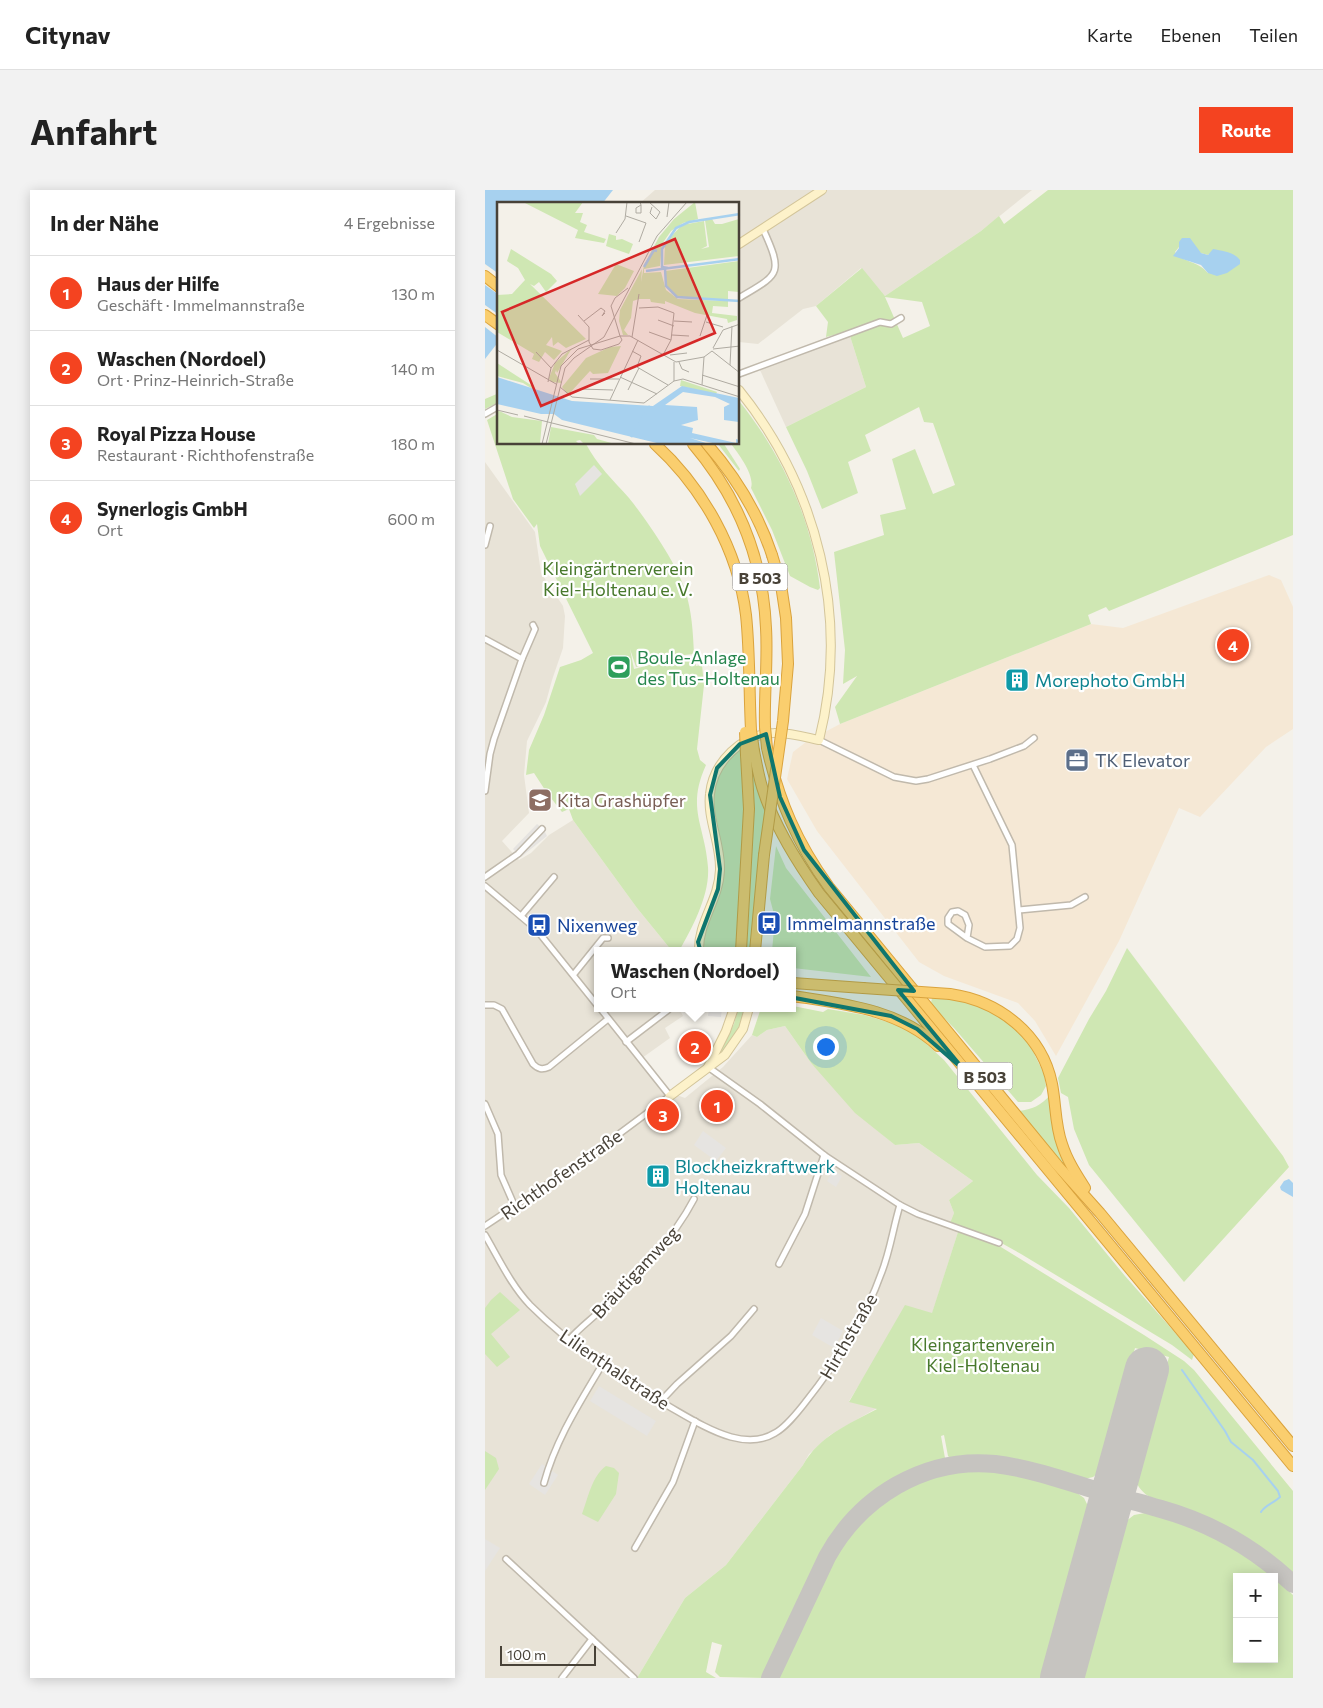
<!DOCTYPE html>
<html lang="de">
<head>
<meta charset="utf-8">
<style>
  :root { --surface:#fff; --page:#f2f2f2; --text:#222; --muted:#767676; --line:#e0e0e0; --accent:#f44320 }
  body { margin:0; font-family:Commissioner,sans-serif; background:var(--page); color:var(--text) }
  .controls { position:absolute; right:15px; bottom:15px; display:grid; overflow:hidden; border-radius:0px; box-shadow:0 2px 12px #0003 }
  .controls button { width:45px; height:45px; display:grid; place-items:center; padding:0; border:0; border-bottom:1px solid var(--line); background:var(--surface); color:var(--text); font:25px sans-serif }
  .scale { position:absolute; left:15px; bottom:12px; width:96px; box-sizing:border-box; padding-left:5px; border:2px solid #484238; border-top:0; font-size:14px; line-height:18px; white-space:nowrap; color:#484238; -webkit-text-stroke:4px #fff; paint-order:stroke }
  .you { position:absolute; left:340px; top:856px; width:18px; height:18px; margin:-12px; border:4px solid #fff; border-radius:50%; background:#1a73e8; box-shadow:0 0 0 8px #1a73e833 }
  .badge { display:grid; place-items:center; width:32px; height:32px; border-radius:50%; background:var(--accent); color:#fff; font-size:16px; font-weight:700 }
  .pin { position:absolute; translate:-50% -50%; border:2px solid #fff; box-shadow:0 1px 5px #0006 }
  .popup { position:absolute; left:109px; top:757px; width:202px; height:65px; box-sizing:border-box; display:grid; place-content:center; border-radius:0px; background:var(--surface); filter:drop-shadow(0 1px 4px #0005); font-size:16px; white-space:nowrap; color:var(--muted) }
  .popup b { font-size:19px; color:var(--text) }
  .popup::after { content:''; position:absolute; left:50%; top:100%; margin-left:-10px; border:10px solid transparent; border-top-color:var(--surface) }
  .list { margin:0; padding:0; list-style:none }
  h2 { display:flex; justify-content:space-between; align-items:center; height:65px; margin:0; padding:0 20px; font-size:21px }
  h2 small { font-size:16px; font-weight:400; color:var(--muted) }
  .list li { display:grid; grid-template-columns:32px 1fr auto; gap:15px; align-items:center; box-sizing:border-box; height:75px; padding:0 20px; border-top:1px solid var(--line) }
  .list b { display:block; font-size:19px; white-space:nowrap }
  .list p { margin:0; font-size:16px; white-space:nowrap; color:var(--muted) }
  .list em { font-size:16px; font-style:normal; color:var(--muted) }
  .map { position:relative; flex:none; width:808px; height:1488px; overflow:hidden; border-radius:0px }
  header { display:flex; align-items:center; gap:30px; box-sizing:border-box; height:70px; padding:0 25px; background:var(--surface); border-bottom:1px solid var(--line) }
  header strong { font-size:24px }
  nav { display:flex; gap:28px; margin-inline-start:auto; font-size:18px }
  .intro { display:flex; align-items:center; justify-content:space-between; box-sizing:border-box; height:120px; padding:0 30px }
  h1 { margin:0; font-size:35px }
  .button { padding:12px 22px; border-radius:0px; background:var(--accent); color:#fff; font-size:18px; font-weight:700 }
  main { display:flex; gap:30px; padding:0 30px }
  aside { flex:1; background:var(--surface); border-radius:0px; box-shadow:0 2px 12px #0003 }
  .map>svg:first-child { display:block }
  .residential { fill:#e8e3d7 }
  .commercial { fill:#f5e8d5 }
  .green { fill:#cfe7b3; fill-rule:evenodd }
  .parking { fill:#e6e4e1 }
  .water { fill:#a7d1ef }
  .pier { fill:#f4f1e9 }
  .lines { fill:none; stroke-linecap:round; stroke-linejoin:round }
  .stream { stroke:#a7d1ef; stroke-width:2 }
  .taxiway { stroke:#c6c4c0; stroke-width:18 }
  .runway { stroke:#c6c4c0; stroke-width:44 }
  .street-casing { stroke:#c0b9ac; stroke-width:8 }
  .secondary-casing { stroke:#d3c59a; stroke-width:10 }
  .highway-casing { stroke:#daa33d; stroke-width:12 }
  .street { stroke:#fff; stroke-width:5 }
  .secondary { stroke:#fdf2ca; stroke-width:8 }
  .highway { stroke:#face6e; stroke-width:10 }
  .highway-bridge-casing { stroke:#daa33d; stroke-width:12; stroke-linecap:butt }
  .highway-bridge { stroke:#face6e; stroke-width:10 }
  .marked { fill:#0f766e; fill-opacity:0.2; stroke:#0f766e; stroke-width:4; stroke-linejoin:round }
  .labels { text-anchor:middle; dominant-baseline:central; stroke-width:4.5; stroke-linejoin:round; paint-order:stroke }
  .shield { fill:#fff; stroke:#7f7b74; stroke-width:1 }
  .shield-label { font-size:16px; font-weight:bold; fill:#484238 }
  .park-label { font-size:18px; fill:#48792c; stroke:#fff }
  .leisure-label { font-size:18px; fill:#27864d; stroke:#fff; text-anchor:start }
  .culture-label { font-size:18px; fill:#0d838f; stroke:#fff; text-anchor:start }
  .service-label { font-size:18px; fill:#4e5e75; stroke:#fff; text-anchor:start }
  .education-label { font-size:18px; fill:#785e54; stroke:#fff; text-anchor:start }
  .transit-label { font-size:18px; fill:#164399; stroke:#fff; text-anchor:start }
  .street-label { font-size:18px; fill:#484238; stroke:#fff }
  .inset-river { fill:none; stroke:#a7d1ef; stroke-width:2.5 }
  .inset-road { fill:none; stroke:#afaba2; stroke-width:1 }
  .view { fill:#d62828; fill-opacity:0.15; stroke:#d62828; stroke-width:2.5 }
  .inset-edge { fill:none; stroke:#484238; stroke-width:2.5 }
</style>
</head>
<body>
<header>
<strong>Citynav</strong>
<nav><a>Karte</a><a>Ebenen</a><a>Teilen</a></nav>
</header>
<div class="intro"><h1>Anfahrt</h1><a class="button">Route</a></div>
<main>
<aside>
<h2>In der Nähe<small>4 Ergebnisse</small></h2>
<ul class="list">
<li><span class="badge">1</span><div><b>Haus der Hilfe</b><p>Geschäft · Immelmannstraße</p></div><em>130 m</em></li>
<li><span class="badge">2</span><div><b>Waschen (Nordoel)</b><p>Ort · Prinz-Heinrich-Straße</p></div><em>140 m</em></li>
<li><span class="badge">3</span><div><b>Royal Pizza House</b><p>Restaurant · Richthofenstraße</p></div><em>180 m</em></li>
<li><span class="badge">4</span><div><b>Synerlogis GmbH</b><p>Ort</p></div><em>600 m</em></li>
</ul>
</aside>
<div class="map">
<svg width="808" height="1488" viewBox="0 0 808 1488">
  <rect width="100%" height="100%" fill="#f4f1e9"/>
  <g class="residential">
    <path d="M170 0H547L496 41 400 106 376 78 331 116 318 119 273 154 254 152V14H154Z"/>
    <path d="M365 146 381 197 301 237 275 180Z"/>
    <path d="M0 272 50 342 56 383 78 416 80 426 78 458 67 490 61 512 42 551 39 585 44 623 17 651 34 670 46 663 64 645 88 630 152 718 187 761H112V818H201L196 822 198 826 180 838 185 848 157 868 183 902 200 908 238 877 267 845 272 847 282 840 300 836 326 873 392 940 410 955 434 953 488 991 464 1010 469 1023 465 1033 475 1036 447 1124 381 1184 364 1211 392 1218 345 1245 324 1264 318 1275 241 1375 200 1408 152 1488H0Z"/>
  </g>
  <path class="commercial" d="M784 385 796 390 808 417V539L781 557 715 627 694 618 634 751 571 866 550 831 533 813 459 786 434 772 332 641 302 589 308 562 321 552 355 534 606 434 638 438Z"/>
  <g class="green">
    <path d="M563 0H808V345L624 421 621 417 603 425 606 434 355 534 350 517 372 486 358 494 360 460 349 362 399 345 395 325 421 319 407 269 430 259 448 304 470 295 448 233 439 232 434 217 380 245 386 261 363 272 373 303 337 319 322 281 301 237 381 197 365 146 360 142 341 147 343 132 331 116 377 78 400 106 496 41 514 26 519 34ZM694 57 723 65 724 64 723 83C712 70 698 73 690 62ZM400 107 437 112 445 136 418 148Z"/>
    <path d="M14 203V212L0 219V209Z"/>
    <path d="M254 211C297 264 327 330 335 398L333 400 325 397 305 386 287 340 266 298C270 286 254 264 246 254H254Z"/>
    <path d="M14 223V254H101C112 275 128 290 144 308 161 329 192 374 200 400 207 421 208 443 209 464L181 467 151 477 145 459 149 479 187 469 209 466 211 476 217 475 219 495 212 559 215 570 221 575C201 619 220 635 223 677 225 705 207 738 194 761H187L152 718 88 630 84 619 77 622 62 603 49 583 41 585 44 560 59 525 75 477 96 470 108 463 55 356 52 334 49 338 28 309 2 230Z"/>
    <path d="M233 254H239L255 279 254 281Z"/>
    <path d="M256 554 261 565 256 761H214L235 679 226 624 228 590Z"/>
    <path d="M268 576 281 616 267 761H260L268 646Z"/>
    <path d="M291 656 301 678 386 787 308 778V761H287L290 728 285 709Z"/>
    <path d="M642 758 798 966 804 977 699 1092 604 975 589 939 583 907 576 903 573 888 604 829 621 801Z"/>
    <path d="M452 807 491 812 522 831 542 849 559 884 561 896 556 905 546 912H533L469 838 448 817 446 813 447 808Z"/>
    <path d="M308 816 338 822 343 819 379 825 413 835 435 848 459 870 552 985 584 1018 640 1086 709 1164 707 1170 687 1155 536 1064 511 1050 465 1033 469 1023 464 1010 488 991 434 953 410 955 370 923 326 873 300 836 282 840 272 847 267 845 276 818H308Z"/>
    <path d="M253 818H261C256 836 249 850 236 863H234L249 834Z"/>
    <path d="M565 905 588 987 534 921C547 919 556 916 565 905Z"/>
    <path d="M473 1042 511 1054 659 1145 699 1171 709 1180 808 1301V1383C771 1355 739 1330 694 1316 674 1310 660 1311 650 1290L684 1167 650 1158 616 1281 608 1287 595 1290 525 1271 493 1268 467 1270 463 1266 459 1245 456 1246 460 1268 459 1271C445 1275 429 1279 415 1286 360 1314 339 1357 314 1411 302 1437 290 1462 279 1488L235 1487 230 1482 237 1455 227 1452 221 1482 231 1488H152L200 1408 241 1375 318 1275C334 1246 364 1234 392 1219L364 1212 420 1115 447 1123Z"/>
    <path d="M15 1102 35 1120 6 1144 25 1167 12 1177 0 1164V1118L6 1110Z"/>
    <path d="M0 1261 11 1268 14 1279 0 1300Z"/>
    <path d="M121 1276 129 1278 134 1283 131 1304 113 1332 97 1324C103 1308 107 1286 121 1276Z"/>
    <path d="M490 1280 524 1283 588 1300 599 1308 605 1320 558 1488H293L350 1364C372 1331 400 1303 437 1290 454 1284 472 1282 490 1280Z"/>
    <path d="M660 1323C669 1324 678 1327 686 1330 726 1343 757 1361 789 1387H752V1469H789V1387L808 1405V1488H594L636 1335 649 1325Z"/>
  </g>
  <g class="parking">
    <path d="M109 275 117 284 95 306 90 294Z"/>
    <path d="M52 634 59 640 62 646 36 667 28 659Z"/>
    <path d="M224 818H237L236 827 223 826Z"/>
    <path d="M218 941 241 958 231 971 209 955Z"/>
    <path d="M348 980 357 986 351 997 342 991Z"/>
    <path d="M336 1128 358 1141 349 1158 327 1145Z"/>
    <path d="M114 1196 171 1231 162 1246 105 1211Z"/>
    <path d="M57 1274 73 1285 60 1305 44 1294Z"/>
    <path d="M0 1349 15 1358 0 1381Z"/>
  </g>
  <g class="water">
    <path d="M0 0H128L117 14H14V151L0 169Z"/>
    <path d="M697 48H705L716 63 723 65 728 59C738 61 749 62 755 70V74L742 83 732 86 723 83 716 75 688 66 694 58V52Z"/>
    <path d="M804 989 808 993V1007L796 1000 795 997 799 991Z"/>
  </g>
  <g class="pier">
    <path d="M0 74 14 84V105L0 95Z"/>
    <path d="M0 115 14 125V148L0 137Z"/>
  </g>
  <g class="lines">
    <path class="stream" d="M697 1180 740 1241 746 1252 768 1270 793 1301 795 1307C789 1313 780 1315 776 1322"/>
    <g class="taxiway">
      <path d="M619 1338C624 1327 630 1314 642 1310 654 1312 665 1316 676 1319 726 1333 770 1358 808 1394"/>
      <path d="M285 1488 342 1367C375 1307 439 1267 510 1274 543 1278 578 1290 610 1300 625 1311 617 1334 614 1350"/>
    </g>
    <path class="runway" d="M577 1488 662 1179"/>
    <g class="street-casing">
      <g id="street">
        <path d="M254 108C294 84 299 85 278 39"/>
        <path d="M254 184 395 132 406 134 416 128"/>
        <path d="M0 224 14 216"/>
        <path d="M0 355 5 336"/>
        <path d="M0 449 37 469"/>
        <path d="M334 550 409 587 431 591 443 589 505 569 539 556 549 548"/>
        <path d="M0 601 5 564 9 549 37 469 50 439 48 435"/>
        <path d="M0 687 33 664 57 639"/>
        <path d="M0 696 51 739 112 815"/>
        <path d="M534 720 586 715 600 707"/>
        <path d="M36 726 69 687"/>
        <path d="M482 748 463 734V728L467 722 473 721 480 725 484 735 482 748 500 757 525 756 532 749 535 738 527 655 488 575"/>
        <path d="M89 784 118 748H123"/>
        <path d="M0 815H9L17 819 48 874C53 879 57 880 64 877L123 829"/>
        <path d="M141 852 183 820"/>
        <path d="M223 877 275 914 339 965 415 1015 433 1024 514 1053"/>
        <path d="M0 914 13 944 16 985 30 1017"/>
        <path d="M0 1036 99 970 185 906 115 818"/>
        <path d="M0 1045C14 1069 26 1095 45 1115 86 1156 135 1188 185 1217 204 1228 225 1241 246 1247 261 1251 277 1251 290 1243 301 1237 311 1224 319 1214 350 1175 379 1132 396 1084 405 1062 408 1038 415 1015"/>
        <path d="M294 1074 320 1024 339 965"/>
        <path d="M84 1150C94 1138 107 1129 118 1118 152 1086 187 1051 209 1009"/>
        <path d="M175 1212 192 1194 246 1146 269 1119"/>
        <path d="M59 1293C71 1249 94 1214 117 1175"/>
        <path d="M150 1358 188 1292 210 1231"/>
        <path d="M21 1369 149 1488"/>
        <path d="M77 1488 107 1449"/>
      </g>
    </g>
    <g class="secondary-casing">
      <g id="secondary">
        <path d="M254 54 337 0"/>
        <path d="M214 761C213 732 234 710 235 680 236 654 222 629 225 604 228 572 257 544 289 543 303 542 320 547 334 550 365 427 333 298 254 200"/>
        <path d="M223 877 241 841 249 818"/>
        <path d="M185 906 240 865 258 839 264 818"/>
      </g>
    </g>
    <g class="highway-casing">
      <g id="highway">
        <path d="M0 86 14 97"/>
        <path d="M0 125 14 135"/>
        <path d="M170 254C218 298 253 360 261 425 265 463 264 502 266 540"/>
        <path d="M208 254C253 307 278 369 281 438 283 471 279 504 280 537"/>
        <path d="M222 254C251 287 273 323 287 365"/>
        <path d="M282 558C294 611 312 653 344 697L573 976 615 1023 808 1256"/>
        <path d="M269 561C272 575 274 590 279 603 291 639 312 672 334 703L808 1276"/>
        <path d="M256 761 264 619 261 565"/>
        <path d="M270 761 279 665"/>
        <path d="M308 793 378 798"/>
        <path d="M465 804C514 811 557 844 567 894 571 914 570 935 577 954 582 970 591 984 600 998"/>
        <path d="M308 806C359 814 413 819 453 856"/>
      </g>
    </g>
    <use href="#street" class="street"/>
    <use href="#secondary" class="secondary"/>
    <use href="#highway" class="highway"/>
    <g class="highway-bridge-casing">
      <g id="highway-bridge">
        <path d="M280 537 282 558"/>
        <path d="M266 540 269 561"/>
        <path d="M260 542 261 565"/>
        <path d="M279 665 298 531 303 474 301 428 296 395 287 365"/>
        <path d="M378 798 465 804"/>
      </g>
    </g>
    <use href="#highway-bridge" class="highway-bridge"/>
  </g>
  <path class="marked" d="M281 544 295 607 319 660 429 801 413 800 479 880 432 839 406 826 267 800 268 789 234 788 220 777 213 752 233 699 235 679 225 605 232 578 255 554Z"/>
  <defs>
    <g id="stadium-square" transform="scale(1.25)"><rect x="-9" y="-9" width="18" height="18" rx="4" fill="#2e9e5b" stroke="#fff"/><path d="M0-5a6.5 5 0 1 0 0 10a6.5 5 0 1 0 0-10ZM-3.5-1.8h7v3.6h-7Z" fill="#fff"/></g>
    <g id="building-square" transform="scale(1.25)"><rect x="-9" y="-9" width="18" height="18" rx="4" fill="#0f9aa8" stroke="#fff"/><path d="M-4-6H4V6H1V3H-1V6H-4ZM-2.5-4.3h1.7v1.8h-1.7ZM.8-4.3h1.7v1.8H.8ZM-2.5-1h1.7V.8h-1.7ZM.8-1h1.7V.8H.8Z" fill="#fff"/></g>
    <g id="office-square" transform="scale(1.25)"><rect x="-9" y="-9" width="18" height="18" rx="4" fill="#5c6f8a" stroke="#fff"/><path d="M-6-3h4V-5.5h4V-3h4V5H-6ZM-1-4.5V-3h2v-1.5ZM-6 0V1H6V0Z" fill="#fff"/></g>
    <g id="school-square" transform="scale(1.25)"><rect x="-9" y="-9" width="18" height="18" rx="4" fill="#8d6e63" stroke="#fff"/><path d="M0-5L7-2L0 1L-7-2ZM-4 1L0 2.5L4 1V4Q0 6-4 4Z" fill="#fff"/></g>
    <g id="bus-square" transform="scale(1.25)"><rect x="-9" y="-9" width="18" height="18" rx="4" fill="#1a4fb4" stroke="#fff"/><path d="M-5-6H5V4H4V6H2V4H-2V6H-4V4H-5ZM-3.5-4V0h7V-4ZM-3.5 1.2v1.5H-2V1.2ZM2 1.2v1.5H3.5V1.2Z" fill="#fff"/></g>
  </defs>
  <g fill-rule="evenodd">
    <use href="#stadium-square" x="134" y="477"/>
    <use href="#building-square" x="532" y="490"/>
    <use href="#office-square" x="592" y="570"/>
    <use href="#school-square" x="55" y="610"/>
    <use href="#bus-square" x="284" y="733"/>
    <use href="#bus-square" x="54" y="735"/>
    <use href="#building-square" x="173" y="986"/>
  </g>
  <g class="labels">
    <g class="shield">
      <rect x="247.5" y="373.5" width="55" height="27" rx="4"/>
      <rect x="472.5" y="872.5" width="55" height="27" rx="4"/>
    </g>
    <g class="shield-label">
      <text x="275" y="387">B 503</text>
      <text x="500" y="886">B 503</text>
    </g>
    <g class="park-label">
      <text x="133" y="378">Kleingärtnerverein<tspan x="133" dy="21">Kiel-Holtenau e. V.</tspan></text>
      <text x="498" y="1154">Kleingartenverein<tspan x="498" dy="21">Kiel-Holtenau</tspan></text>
    </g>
    <g class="leisure-label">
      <text x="152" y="467">Boule-Anlage<tspan x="152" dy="21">des Tus-Holtenau</tspan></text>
    </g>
    <g class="culture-label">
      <text x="550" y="490">Morephoto GmbH</text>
      <text x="190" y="976">Blockheizkraftwerk<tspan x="190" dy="21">Holtenau</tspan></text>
    </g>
    <g class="service-label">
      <text x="610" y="570">TK Elevator</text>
    </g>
    <g class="education-label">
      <text x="72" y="610">Kita Grashüpfer</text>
    </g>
    <g class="transit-label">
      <text x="302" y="733">Immelmannstraße</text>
      <text x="72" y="735">Nixenweg</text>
    </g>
    <g class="street-label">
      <text transform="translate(76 984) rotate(-35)">Richthofenstraße</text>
      <text transform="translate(150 1082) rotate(-47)">Bräutigamweg</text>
      <text transform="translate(363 1146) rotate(-60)">Hirthstraße</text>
      <text transform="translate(130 1179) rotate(34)">Lilienthalstraße</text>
    </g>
  </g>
  <g transform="translate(12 12)">
    <rect width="242" height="242" fill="#f4f1e9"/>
    <path d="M26 0H86L78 11H86L83 20 90 23 87 30 109 37 107 41 78 36 81 28ZM198 0 201 17 186 21 174 29 165 42 163 64 147 67V71L164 70 169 88 181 97 231 99V105L216 104 215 111 240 114V118L231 121 230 117 198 111 168 99V102L154 100 153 97H142L136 99 134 116 127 128 131 133H126L122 119 123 108 145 67 144 80 147 63 162 35 177 17ZM215 17 218 22H225L242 17V54L167 63 168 41 185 23 207 19 210 44 204 47 212 45 208 18ZM112 32 119 34V38L125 37 136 42 132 52 109 44ZM14 47 54 72 60 79 49 90 42 80 37 84 33 82 89 137 69 146 61 140 56 144 55 135 49 143 65 149 57 158 48 150 42 160 35 157 37 152 0 130V93L15 92 28 78 21 66 10 59ZM242 59V90L231 89V98L184 96 175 92 169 82 168 69ZM119 62 137 69 128 86 120 94 101 92ZM124 144 111 171 96 172 93 169 71 193 65 185 89 156 113 145ZM75 146 60 171 59 168 58 171 65 181 54 180 52 176 58 161ZM0 161 37 185V188L26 181 0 174ZM184 178 220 190 219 192 183 184ZM0 208 15 215 45 219 43 242H0ZM54 225 97 233 100 237 118 242H87L83 238 79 239 82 242H51Z" fill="#cfe7b3"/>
    <path d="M0 175 75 199 156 204 185 184 242 196V220L227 218V205L233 202 218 195 186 190 168 203 200 205 201 218 184 223 196 226 195 231 239 241V237L242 238V242H220L193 236 212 242H164L65 218 57 212H44L0 202Z" fill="#a7d1ef"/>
    <path class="inset-river" d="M147 65 157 48 160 49M171 66 165 65V47L179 26 192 20 243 12M168 67 169 84 180 95 243 99M149 69 243 57M134 235 153 204"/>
    <path class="inset-road" d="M143 0 144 3V11H139V6L144 3M152 0 163 10 159 17 153 11 155 5M129 14 149 21 142 40M170 15 172 0M119 31 128 17 130 0M142 106 161 105 177 111 174 138 166 153M81 113 92 125V140L96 147 104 148 122 142 125 138M161 118 177 124M87 119 104 106 108 109 105 114 108 111M177 119 195 120M209 120 226 125M226 128 243 122M152 130 174 138M175 133 192 134M203 134 210 113M135 135 142 92M125 138 123 134H133L179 160 207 155 215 149M216 146 226 128M216 147 243 144M0 148 59 182M135 149 144 154 140 165 171 183M215 149 243 171M39 150 54 166M173 153 190 151M177 160V179M182 160 185 167 192 170M233 163 235 124M205 173 243 185M123 175 160 192M93 177H122M51 180 54 166 65 152 92 138M205 183 207 155M63 185 75 195 147 201 177 179 186 177 243 195M83 187 116 188M131 188 142 166M113 198 141 138M0 208 21 213M27 214 139 242M45 242 64 164 81 147 123 134 114 104 118 96 131 86M49 242 68 166 77 156 107 135 160 34 190 0"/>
    <path class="view" d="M178 37 218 131 44 204 5 110Z"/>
    <rect width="242" height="242" class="inset-edge"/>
  </g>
</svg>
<div class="controls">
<button>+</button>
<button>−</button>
</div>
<div class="scale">100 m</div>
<div class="you"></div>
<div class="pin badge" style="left:232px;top:916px">1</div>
<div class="pin badge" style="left:210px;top:857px">2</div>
<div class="popup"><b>Waschen (Nordoel)</b>Ort</div>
<div class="pin badge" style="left:178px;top:925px">3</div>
<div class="pin badge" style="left:748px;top:455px">4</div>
</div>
</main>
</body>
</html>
